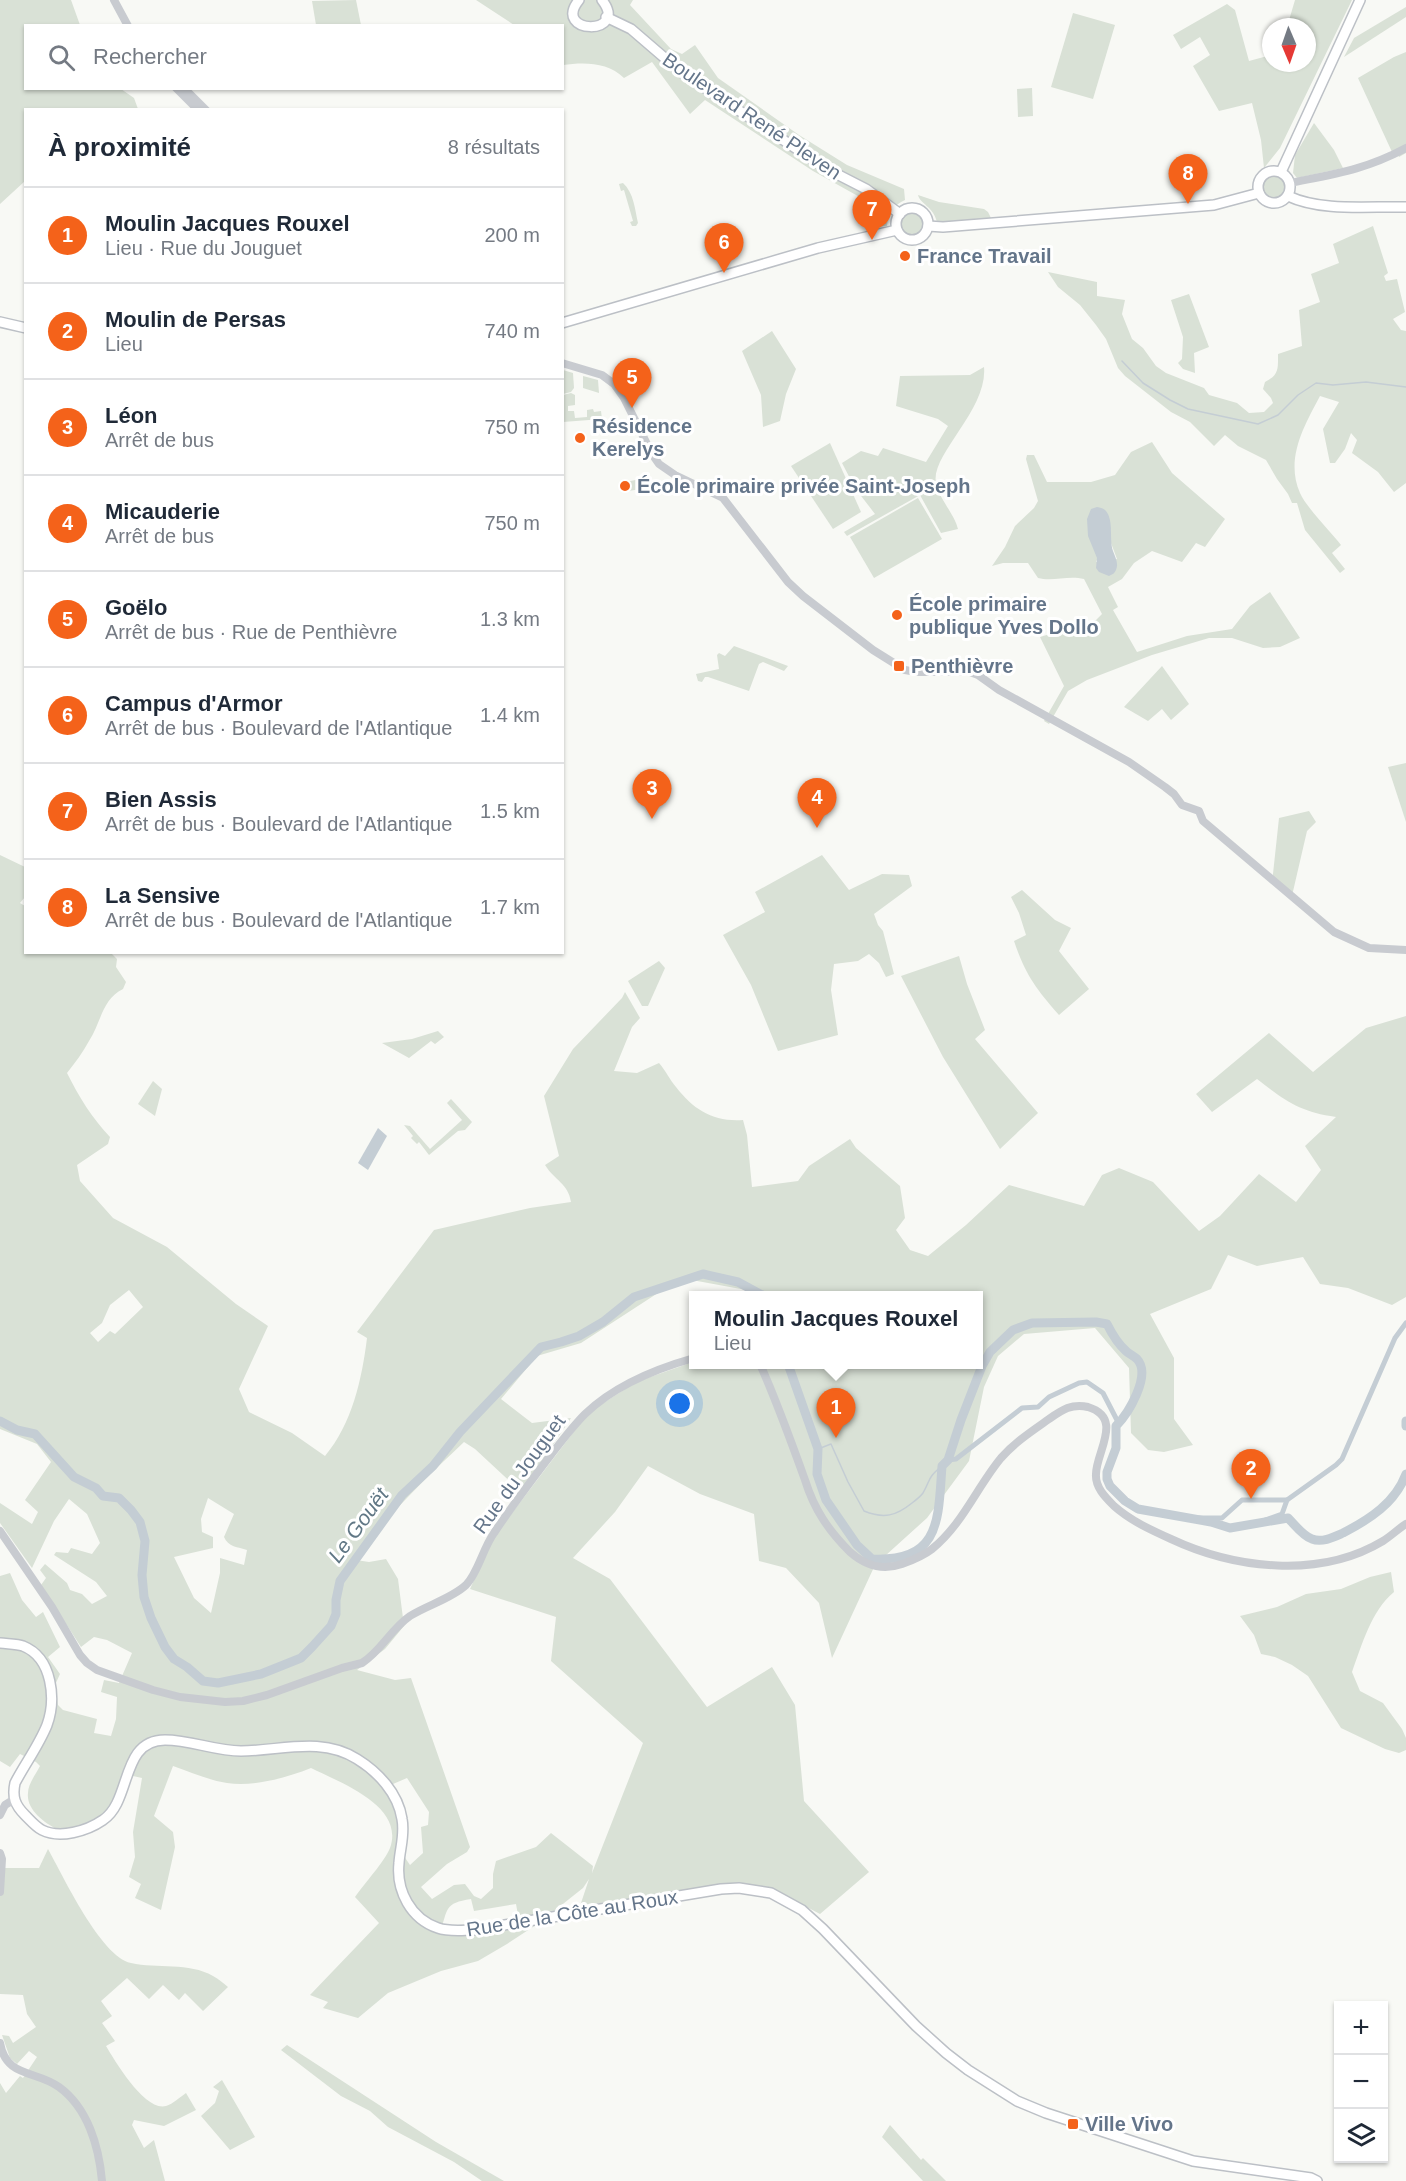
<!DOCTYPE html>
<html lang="fr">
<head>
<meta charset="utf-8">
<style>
  :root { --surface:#fff; --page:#f6f6f7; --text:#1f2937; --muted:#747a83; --line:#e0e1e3; --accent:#f4621a }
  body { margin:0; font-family:Helvetica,sans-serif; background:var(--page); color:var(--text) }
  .controls { position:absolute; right:18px; bottom:18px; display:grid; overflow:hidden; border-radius:0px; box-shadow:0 2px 4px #0004 }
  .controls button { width:54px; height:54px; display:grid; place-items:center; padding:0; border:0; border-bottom:2px solid var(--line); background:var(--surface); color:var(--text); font:30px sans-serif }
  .compass { position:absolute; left:1262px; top:18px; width:54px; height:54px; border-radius:50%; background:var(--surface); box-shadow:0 2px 4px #0004; rotate:178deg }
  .you { position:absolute; left:680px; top:1404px; width:21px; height:21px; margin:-15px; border:4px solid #fff; border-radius:50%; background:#1a73e8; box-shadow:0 0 0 9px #1a73e833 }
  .badge { display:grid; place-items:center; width:39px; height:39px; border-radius:50%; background:var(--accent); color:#fff; font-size:20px; font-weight:700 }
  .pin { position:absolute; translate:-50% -50px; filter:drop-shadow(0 2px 3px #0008) }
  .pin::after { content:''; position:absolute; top:32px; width:21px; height:18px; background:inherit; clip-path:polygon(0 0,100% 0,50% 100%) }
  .popup { position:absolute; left:689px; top:1291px; width:294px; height:78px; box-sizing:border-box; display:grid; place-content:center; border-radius:0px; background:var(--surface); filter:drop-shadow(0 2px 4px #0005); font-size:20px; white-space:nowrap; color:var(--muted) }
  .popup b { font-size:22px; color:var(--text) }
  .popup::after { content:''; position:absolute; left:50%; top:100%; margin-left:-12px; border:12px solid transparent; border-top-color:var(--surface) }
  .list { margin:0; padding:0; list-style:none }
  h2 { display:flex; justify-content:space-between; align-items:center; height:78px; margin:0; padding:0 24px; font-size:26px }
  h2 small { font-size:20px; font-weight:400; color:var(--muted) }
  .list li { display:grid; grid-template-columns:39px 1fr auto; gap:18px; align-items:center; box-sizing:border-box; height:96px; padding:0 24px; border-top:2px solid var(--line) }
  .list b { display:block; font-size:22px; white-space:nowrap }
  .list p { margin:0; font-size:20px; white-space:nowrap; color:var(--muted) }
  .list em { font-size:20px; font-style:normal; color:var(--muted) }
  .icon { flex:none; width:33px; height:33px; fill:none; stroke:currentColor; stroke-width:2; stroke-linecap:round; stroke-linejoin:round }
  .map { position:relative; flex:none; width:1406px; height:2181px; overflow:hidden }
  .search { position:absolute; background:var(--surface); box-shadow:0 2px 4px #0004; left:24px; top:24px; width:540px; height:66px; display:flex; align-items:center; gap:15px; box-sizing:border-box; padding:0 21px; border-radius:0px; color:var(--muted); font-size:22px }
  .panel { position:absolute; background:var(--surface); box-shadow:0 2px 4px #0004; left:24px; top:108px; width:540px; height:846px; border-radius:0px }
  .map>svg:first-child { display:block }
  .green { fill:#d9e1d6; fill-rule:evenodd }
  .water { fill:#c4cdd4 }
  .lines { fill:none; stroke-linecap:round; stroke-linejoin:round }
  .stream { stroke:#c4cdd4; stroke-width:1.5 }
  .canal { stroke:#c4cdd4; stroke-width:5 }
  .river { stroke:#c4cdd4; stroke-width:9 }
  .secondary-casing { stroke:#bcc0c6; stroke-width:12 }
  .tertiary { stroke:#c8cbd0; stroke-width:8 }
  .secondary { stroke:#fff; stroke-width:9 }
  .poi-dot { fill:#f4621a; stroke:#fff; stroke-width:2 }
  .labels { text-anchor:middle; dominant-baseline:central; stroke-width:6; stroke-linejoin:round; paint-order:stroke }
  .street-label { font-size:20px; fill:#64758a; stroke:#fff }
  .poi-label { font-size:20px; font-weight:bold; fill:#64758a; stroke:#fff; text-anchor:start }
  .water-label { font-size:21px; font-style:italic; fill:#607785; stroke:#fff }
</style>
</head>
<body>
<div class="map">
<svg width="1406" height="2181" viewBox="0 0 1406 2181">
  <rect width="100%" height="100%" fill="#f8f9f5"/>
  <g class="green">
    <path d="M0 0H71L80 25 26 26V88L121 89 134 98 138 109 26 110 25 181 0 204Z"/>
    <path d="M356 0 361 25H316L312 1Z"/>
    <path d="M476 0H633L630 5 671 49 682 54 695 45 718 78 799 135 847 165 904 189 905 200C894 205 888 213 887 226H881L874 205 813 171 705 100 690 114 652 62 624 78C608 62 584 62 563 65L562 26 514 25Z"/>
    <path d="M1295 0H1352L1280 148 1264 168 1261 140 1252 103 1219 111 1193 66 1210 55 1200 37 1181 49 1173 35 1227 4 1235 10 1249 61 1271 55V63H1307V27H1287Z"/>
    <path d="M1406 7V17L1344 57 1354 38Z"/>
    <path d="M1073 13 1115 25 1093 99 1051 87Z"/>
    <path d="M1406 52V153L1399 157 1396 150 1392 152 1358 78 1394 57Z"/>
    <path d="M1032 88 1033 116 1018 117 1017 89Z"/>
    <path d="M1314 123 1334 150 1343 168 1297 178 1293 173 1295 155Z"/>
    <circle cx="1274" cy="187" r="12"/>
    <path d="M623 183C634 193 635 210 638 223L636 226H632L630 222 633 221 624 190 621 191 619 184Z"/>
    <path d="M918 195 939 202 984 209 988 212 991 218 937 222C933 206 920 204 918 195Z"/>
    <circle cx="912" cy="224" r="11"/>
    <path d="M1373 226 1388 273 1384 276 1386 281 1397 279 1405 312 1393 319 1401 330 1406 331V483L1394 492 1378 472 1352 453 1357 440 1351 433 1345 449 1335 463H1330L1323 429 1339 402 1320 396C1304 426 1285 459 1300 493 1306 507 1331 532 1341 545L1332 553 1345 569 1340 573 1305 530 1297 503H1292L1288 494 1277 479 1266 460 1238 446 1225 435 1214 446 1190 422 1171 412 1125 376 1118 368 1106 339 1096 325 1080 305 1058 287 1048 272 1097 282V296L1125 300 1122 314 1132 339 1143 348 1156 366 1166 373 1204 388 1209 395 1237 403 1249 413 1264 412 1273 403 1271 398 1263 389 1265 382C1279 375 1278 369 1278 354L1302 346 1299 310 1320 302 1311 274 1339 263 1333 244Z"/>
    <path d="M1189 294 1209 347 1194 353 1195 373 1183 369 1178 363 1182 359 1183 337 1171 300Z"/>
    <path d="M772 331 796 369 786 394 780 421 763 427 761 395 742 351Z"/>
    <path d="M984 367C988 410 930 455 936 483 939 499 954 513 958 529L941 533 920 495 847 536 844 532 875 514 855 488 842 463 861 451 878 456 883 448 926 462 948 426 938 419 896 406 900 376 970 375Z"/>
    <path d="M563 370 573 373 574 388 571 392 563 394Z"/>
    <path d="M583 376 598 380 599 393 583 388Z"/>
    <path d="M571 393 575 395V405L568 406V411H574L575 418 587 417V410L593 409 594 412 601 411 602 419 563 422V395Z"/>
    <path d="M1152 442 1172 473 1225 519 1205 547 1196 543 1182 562 1152 551 1134 563 1122 579 1108 587 1118 607 1113 610 1137 652 1187 636 1232 629 1250 606 1270 592 1300 638 1280 647 1263 648 1232 638H1209L1152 655 1087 680 1068 691 1049 724 1044 721 1064 686 1040 637 1096 620 1102 614 1084 579C1068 575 1053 582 1038 578L1028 563H1003L992 566 1005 547 1015 526 1034 508 1038 501 1026 459 1027 455H1034L1047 482H1091L1115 475 1131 452ZM1111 529V543L1117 559 1096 562Z"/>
    <path d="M830 443 861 512 833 529 791 466Z"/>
    <path d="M640 479 641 489 622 492 621 483Z"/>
    <path d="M918 498 942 539 874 578 850 537Z"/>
    <path d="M734 646 788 666 784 671 763 662 759 664 749 691 708 677H705L702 682 698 681 696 674 719 669 717 655 719 653 725 656Z"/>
    <path d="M1162 666 1189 704 1171 720 1162 709 1148 721 1124 707Z"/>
    <path d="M1406 763V822L1388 767Z"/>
    <path d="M1309 811 1316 822 1307 831 1291 900 1272 883 1279 818Z"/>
    <path d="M0 855 25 867V897L20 903 25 906 26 952 111 953 117 959 116 967 126 982 123 989C102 999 101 1023 89 1041 83 1052 75 1063 67 1073 79 1097 92 1118 110 1137L108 1144 77 1165 80 1181 113 1218 167 1247 236 1304 268 1326 239 1389 249 1412 292 1433 325 1456C352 1424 362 1379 367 1338L357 1332 434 1230 530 1208 571 1202C568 1183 555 1181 545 1165L559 1156 544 1096 573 1049 622 998 625 992 640 1018 632 1027 614 1071 637 1073 659 1063C666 1071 670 1080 676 1087 694 1110 713 1122 743 1120L747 1135 752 1187 798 1181 809 1166 850 1139 856 1148 900 1186 905 1218 896 1230 910 1250 928 1256 966 1225 1009 1185 1084 1206 1102 1175 1119 1168 1153 1182 1199 1231 1220 1216 1259 1174 1296 1202 1321 1170 1305 1146 1336 1117C1300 1112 1285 1101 1257 1079L1212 1112 1196 1094 1269 1033 1313 1072 1366 1028 1406 1016V1297L1392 1305 1348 1288 1320 1284 1303 1257 1257 1266 1228 1255 1211 1289 1150 1314 1174 1358V1419L1193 1445 1164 1452 1148 1450 1131 1433 1129 1368 1095 1328 1024 1334 998 1356 984 1387 969 1461 927 1518 875 1565 832 1658 819 1603 786 1568 759 1561 754 1514 700 1494 648 1466 615 1512 573 1558 610 1579 707 1707 772 1667 795 1705 804 1801 869 1872 820 1914 769 1887 721 1885 580 1906 589 1879 583 1888 539 1923 507 1944 478 1961 441 1971 388 1993 358 2018 323 2008 328 2002 310 1995 379 1923 355 1897C364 1884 385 1861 390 1848 405 1806 341 1783 311 1768 286 1778 253 1787 227 1783 208 1780 190 1772 173 1766L154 1816 173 1832 175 1847 161 1910 135 1898 141 1884 129 1877 135 1857 133 1832 142 1778 133 1776C106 1811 104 1825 57 1829 44 1823 26 1809 28 1793 28 1784 36 1774 40 1766L36 1762 20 1754 10 1767 0 1761V1576L10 1573 22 1600 36 1617 43 1612 60 1647 48 1657 60 1674 55 1685 58 1705 63 1710 97 1719 94 1733 111 1736 116 1719 117 1697 101 1692 104 1680 119 1683 132 1653 107 1640 94 1637 81 1647 41 1585 46 1578 40 1570 45 1564 67 1583 70 1590 82 1594 92 1604 107 1596 96 1582 54 1555 56 1552 68 1553 71 1548 92 1554 100 1543 87 1514 69 1499 54 1521 32 1568 0 1523V1503L32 1524 38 1512 25 1500 51 1462 37 1444 0 1429ZM681 1278 746 1290 752 1295 978 1296V1364H694L693 1362 636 1382 588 1413 493 1538 470 1589 556 1617 551 1661 643 1743 592 1873 593 1866 551 1833 536 1847 496 1861 493 1874V1888L481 1899 474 1896 465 1884 454 1885 432 1899 421 1887 447 1864 467 1852 470 1847 411 1678 395 1680 357 1670 385 1649 404 1626 398 1579 386 1559 369 1562 356 1560C386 1516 425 1479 464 1442L475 1449 519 1490 526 1485 571 1418 532 1423 501 1399 537 1356 581 1343ZM129 1290 143 1307 115 1334 110 1331 98 1342 90 1333 102 1323 110 1305ZM208 1498 234 1514 224 1537C228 1547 238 1547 247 1550L244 1565 220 1558V1573L211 1613 194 1598 174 1557 213 1548V1537L202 1532 201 1519ZM407 1778 429 1812 428 1825 421 1827 423 1853 410 1865 399 1849V1821L395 1805 386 1787ZM471 1899 474 1911 516 1904 520 1926 440 1933C448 1909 444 1903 471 1899Z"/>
    <path d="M822 855 849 890 882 874 909 875 912 886 874 914 878 925 883 931 894 974 886 977 879 963 869 954 858 961 834 964 831 990 838 1035 778 1051 751 985 723 935 765 912 755 892Z"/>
    <path d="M1022 890 1055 920 1071 928 1059 951 1089 989 1059 1015C1036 989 1025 974 1014 941L1026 935 1019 913 1011 897Z"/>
    <path d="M959 956 967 984 985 1030 975 1039 1038 1113 1000 1149 943 1057 901 976Z"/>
    <path d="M659 961 665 968 648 1006H642L628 981Z"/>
    <path d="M438 1031 444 1037 435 1044 431 1041 409 1058 382 1043 412 1039Z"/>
    <path d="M153 1081 162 1089 155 1116 138 1104Z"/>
    <path d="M451 1099 472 1122 465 1130 458 1131 429 1155 419 1142 417 1144 411 1138 413 1136 404 1125 410 1126 430 1149 462 1120 447 1103Z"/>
    <path d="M1391 1572 1394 1592C1371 1611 1362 1645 1352 1672L1360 1691 1383 1703 1402 1729 1406 1738V1750L1399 1753 1385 1749 1341 1728 1308 1676 1292 1665 1275 1657 1261 1654 1254 1635 1240 1616 1277 1607 1306 1594 1341 1589 1370 1577Z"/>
    <path d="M48 1849C63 1876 101 1957 131 1963 157 1969 189 1962 213 1976 219 1979 223 1983 228 1987L203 2011 185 1993 179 2000 163 1985 149 1999 127 1978 101 2001 112 2016 102 2023 115 2041 106 2046C115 2061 145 2112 166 2106 173 2104 180 2097 186 2093L196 2110 164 2126 134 2120 132 2125 144 2148 154 2140 165 2181H0V2083L6 2093 20 2076 23 2078 37 2057 29 2051 17 2064 10 2058 2 2035 9 2036 13 2043 36 2027 27 2014 23 1995 0 1994V1868H39Z"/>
    <path d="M287 2045 436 2142 504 2181H482L454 2162 388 2127 370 2111 341 2096 281 2050Z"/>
    <path d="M222 2080 255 2137 230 2150 201 2116 215 2103 219 2091 213 2087Z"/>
    <path d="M890 2125 921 2160 923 2158 946 2181H923L882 2137Z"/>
  </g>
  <g class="water">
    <path d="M1097 507C1101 508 1103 508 1106 511 1114 521 1109 539 1113 551 1115 557 1119 563 1116 570 1114 574 1113 574 1109 576L1099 572 1096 568 1097 558 1088 536 1087 519 1091 509Z"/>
    <path d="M378 1128 387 1136 368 1170 358 1163Z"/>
  </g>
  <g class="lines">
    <g class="stream">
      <path d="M1122 361 1143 383 1170 400 1188 409 1258 424 1278 415 1298 395 1316 383 1333 385 1366 382 1406 387"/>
      <path d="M818 1449 831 1444 848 1482 864 1511C884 1519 896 1516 912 1503 916 1500 920 1497 923 1493 931 1479 927 1478 942 1466"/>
    </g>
    <g class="canal">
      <path d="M948 1460 956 1459 1022 1408 1038 1407 1049 1397 1079 1383 1087 1382 1103 1393 1119 1424"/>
      <path d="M1189 1518H1222L1242 1500H1287"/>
      <path d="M1254 1524 1282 1514 1287 1500 1336 1465 1342 1459 1395 1338 1406 1323"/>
    </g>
    <g class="river">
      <path d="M788 1364 818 1449 817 1474 826 1500 857 1545 872 1559C941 1562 938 1520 942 1466L948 1460 961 1420 982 1366 990 1352 1013 1330 1032 1323 1096 1322 1107 1324C1112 1334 1118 1344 1126 1351 1129 1354 1134 1356 1137 1359 1152 1375 1128 1414 1116 1426V1448L1107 1472V1479L1110 1486 1125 1501 1138 1509 1211 1522 1230 1528 1288 1518C1295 1525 1303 1536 1312 1539 1322 1543 1334 1537 1343 1533 1370 1519 1395 1503 1406 1474"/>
      <path d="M0 1421 17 1430 35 1434 74 1477 96 1488 103 1496 119 1498 131 1510 140 1522 145 1541 142 1575 144 1597 151 1618 165 1647 174 1659 187 1667 203 1681 218 1683 261 1674 301 1658 312 1647 331 1626 336 1614V1600L340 1581 402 1495 433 1466 460 1432 541 1347 561 1342 579 1336 603 1322 634 1297 703 1274 738 1282 764 1296"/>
      <path d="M1406 1421V1426"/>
    </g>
    <g class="secondary-casing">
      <g id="secondary">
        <path d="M579 0C551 35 630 36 602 0"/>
        <path d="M606 17 631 29 681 72 827 169 866 189 900 214"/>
        <circle cx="1274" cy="187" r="16"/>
        <path d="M1281 172 1360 0"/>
        <path d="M1288 196C1322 212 1369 206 1406 207"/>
        <circle cx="912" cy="224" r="16"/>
        <path d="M928 226 943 227 1214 205 1259 193"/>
        <path d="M0 322 26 328"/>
        <path d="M562 323 818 248 897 230"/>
        <path d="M0 1643C7 1644 17 1644 23 1646 53 1658 56 1700 47 1725 39 1745 25 1764 15 1783 12 1797 15 1805 25 1815 30 1820 36 1827 42 1830 60 1839 87 1831 103 1820 132 1801 120 1740 165 1740 191 1740 215 1751 241 1751 280 1751 321 1736 357 1759 378 1772 398 1793 402 1819 405 1835 400 1848 399 1863 396 1891 411 1919 438 1928 449 1932 463 1930 474 1930L721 1889 739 1888 771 1893 802 1910 823 1929 916 2026 946 2053 968 2070 1017 2101 1046 2113 1193 2161 1311 2178 1317 2181"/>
      </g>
    </g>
    <g class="tertiary">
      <path d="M114 0 128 26"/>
      <path d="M176 88 198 110"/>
      <path d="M184 88 206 110"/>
      <path d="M1290 183C1334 174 1365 170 1406 148"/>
      <path d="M562 363 602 375 614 384 624 398 652 454 659 464 675 475 723 498 788 582 803 596 873 650 905 670 916 672H970L978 675 999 690 1129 762 1165 787 1174 794 1182 805 1199 811 1203 821 1334 932 1369 948 1406 950"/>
      <path d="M760 1364C777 1402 791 1441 805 1480 814 1509 828 1530 850 1552 866 1566 882 1571 902 1564 913 1560 923 1556 932 1549 962 1525 977 1487 1001 1458 1015 1442 1032 1431 1049 1419 1062 1410 1072 1403 1088 1407 1124 1418 1096 1452 1096 1474 1095 1487 1105 1497 1114 1506 1131 1521 1151 1530 1171 1539 1235 1569 1320 1579 1383 1541 1391 1536 1398 1529 1406 1524"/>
      <path d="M0 1531 52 1607 80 1655 87 1663 97 1670 153 1690 180 1697 225 1702 243 1701 267 1695 342 1668 362 1663C381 1651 391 1629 410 1616 427 1605 451 1599 466 1585 478 1573 483 1548 494 1533 511 1507 531 1481 550 1456 561 1442 572 1427 585 1414 614 1386 655 1369 694 1358"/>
      <path d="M0 1815 5 1805 13 1800"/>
      <path d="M0 1853 2 1859 0 1892"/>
      <path d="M0 2043C6 2078 36 2070 59 2087 88 2108 99 2147 102 2181"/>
    </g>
    <use href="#secondary" class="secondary"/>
  </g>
  <g class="poi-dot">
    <circle cx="905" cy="256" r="6"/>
    <circle cx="580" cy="438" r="6"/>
    <circle cx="625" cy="486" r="6"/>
    <circle cx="897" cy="615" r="6"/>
    <rect x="893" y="660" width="12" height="12" rx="3"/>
    <rect x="1067" y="2118" width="12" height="12" rx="3"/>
  </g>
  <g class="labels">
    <g class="street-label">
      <text transform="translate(752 116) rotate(34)">Boulevard René Pleven</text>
      <text transform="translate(519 1474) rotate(-54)">Rue du Jouguet</text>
      <text transform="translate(572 1913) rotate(-9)">Rue de la Côte au Roux</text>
    </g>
    <g class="poi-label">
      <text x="917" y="256">France Travail</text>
      <text x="592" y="426">Résidence<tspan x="592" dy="23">Kerelys</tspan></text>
      <text x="637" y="486">École primaire privée Saint-Joseph</text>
      <text x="909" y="604">École primaire<tspan x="909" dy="23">publique Yves Dollo</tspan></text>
      <text x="911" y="666">Penthièvre</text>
      <text x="1085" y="2124">Ville Vivo</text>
    </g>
    <g class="water-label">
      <text transform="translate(358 1525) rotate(-54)">Le Gouët</text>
    </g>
  </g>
</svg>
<div class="controls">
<button>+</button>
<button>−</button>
<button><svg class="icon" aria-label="layers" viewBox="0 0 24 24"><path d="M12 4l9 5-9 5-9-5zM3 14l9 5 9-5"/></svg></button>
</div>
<svg class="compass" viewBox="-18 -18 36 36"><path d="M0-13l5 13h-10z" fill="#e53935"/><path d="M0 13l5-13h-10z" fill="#747a83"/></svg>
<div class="you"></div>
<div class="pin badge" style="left:836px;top:1438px">1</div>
<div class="popup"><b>Moulin Jacques Rouxel</b>Lieu</div>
<div class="pin badge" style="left:1251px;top:1499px">2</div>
<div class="pin badge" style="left:652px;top:819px">3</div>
<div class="pin badge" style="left:817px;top:828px">4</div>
<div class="pin badge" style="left:632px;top:408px">5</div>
<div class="pin badge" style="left:724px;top:273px">6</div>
<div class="pin badge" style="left:872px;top:240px">7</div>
<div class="pin badge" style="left:1188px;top:204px">8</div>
<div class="search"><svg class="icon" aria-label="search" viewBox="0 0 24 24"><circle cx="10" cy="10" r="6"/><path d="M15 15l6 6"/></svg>Rechercher</div>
<section class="panel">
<h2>À proximité<small>8 résultats</small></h2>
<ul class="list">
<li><span class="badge">1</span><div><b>Moulin Jacques Rouxel</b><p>Lieu · Rue du Jouguet</p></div><em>200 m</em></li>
<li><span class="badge">2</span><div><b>Moulin de Persas</b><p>Lieu</p></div><em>740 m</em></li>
<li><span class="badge">3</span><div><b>Léon</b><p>Arrêt de bus</p></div><em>750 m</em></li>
<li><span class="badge">4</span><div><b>Micauderie</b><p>Arrêt de bus</p></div><em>750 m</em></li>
<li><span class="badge">5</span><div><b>Goëlo</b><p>Arrêt de bus · Rue de Penthièvre</p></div><em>1.3 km</em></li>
<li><span class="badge">6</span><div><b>Campus d'Armor</b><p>Arrêt de bus · Boulevard de l'Atlantique</p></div><em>1.4 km</em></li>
<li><span class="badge">7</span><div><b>Bien Assis</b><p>Arrêt de bus · Boulevard de l'Atlantique</p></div><em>1.5 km</em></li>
<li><span class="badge">8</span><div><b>La Sensive</b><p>Arrêt de bus · Boulevard de l'Atlantique</p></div><em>1.7 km</em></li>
</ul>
</section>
</div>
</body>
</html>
